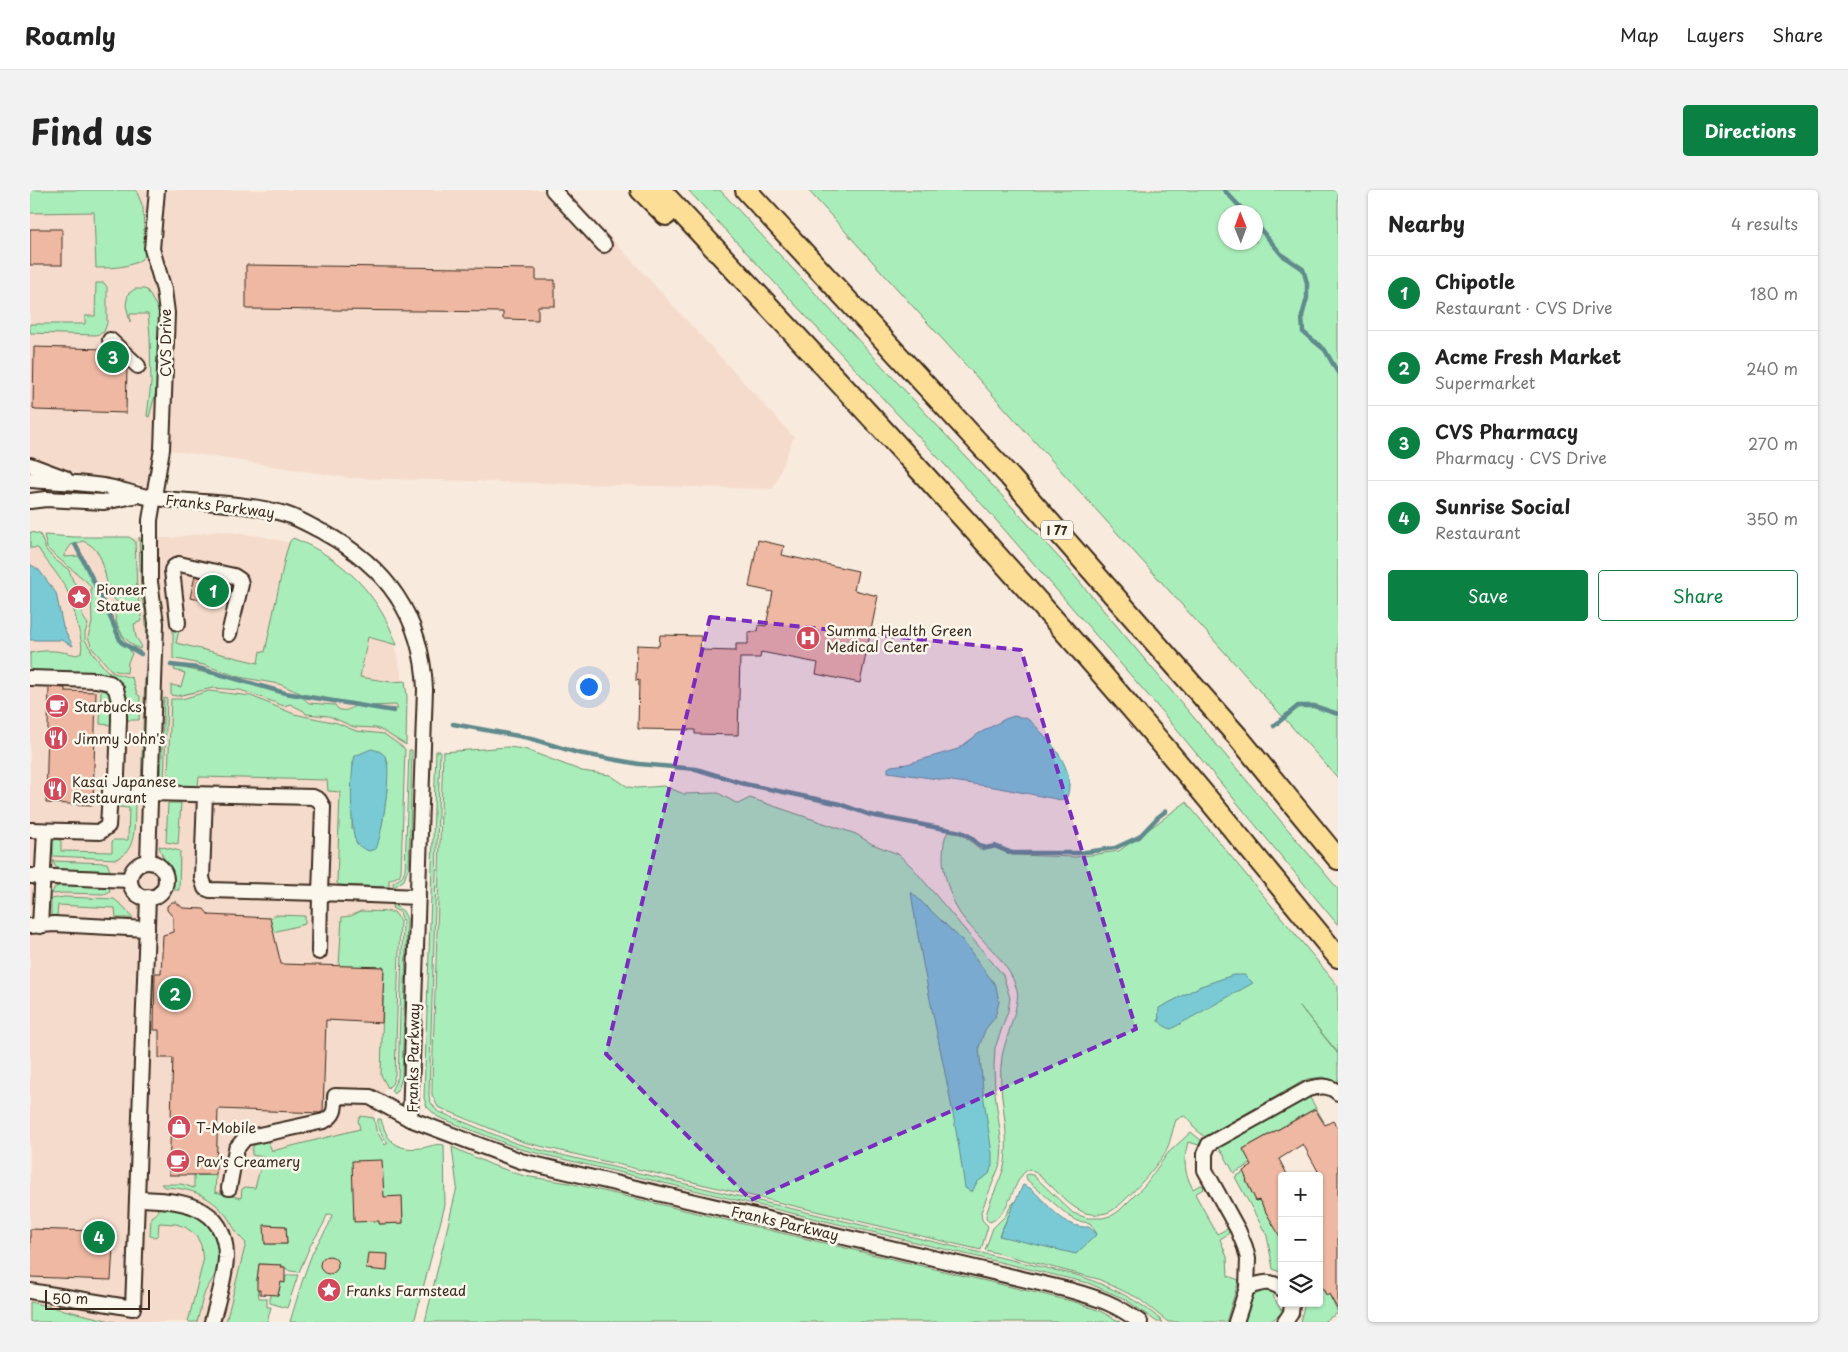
<!DOCTYPE html>
<html lang="en">
<head>
<meta charset="utf-8">
<style>
  :root { --surface:#fff; --page:#f2f2f2; --text:#222; --muted:#767676; --line:#e0e0e0; --accent:#0b8043 }
  body { margin:0; font-family:"Playpen Sans",sans-serif; background:var(--page); color:var(--text) }
  .controls { position:absolute; right:15px; bottom:15px; display:grid; overflow:hidden; border-radius:5px; box-shadow:0 1px 4px #0004 }
  .controls button { width:45px; height:45px; display:grid; place-items:center; padding:0; border:0; border-bottom:1px solid var(--line); background:var(--surface); color:var(--text); font:25px sans-serif }
  .compass { position:absolute; left:1188px; top:15px; width:45px; height:45px; border-radius:50%; background:var(--surface); box-shadow:0 1px 4px #0004; rotate:359deg }
  .scale { position:absolute; left:15px; bottom:12px; width:105px; box-sizing:border-box; padding-left:5px; border:2px solid #3b2a1e; border-top:0; font-size:14px; line-height:18px; white-space:nowrap; color:#3b2a1e; -webkit-text-stroke:4px #fbf7ec; paint-order:stroke }
  .you { position:absolute; left:558px; top:496px; width:18px; height:18px; margin:-12px; border:4px solid #fff; border-radius:50%; background:#1a73e8; box-shadow:0 0 0 8px #1a73e833 }
  .badge { display:grid; place-items:center; width:32px; height:32px; border-radius:50%; background:var(--accent); color:#fff; font-size:16px; font-weight:700 }
  .pin { position:absolute; translate:-50% -50%; border:2px solid #fff; box-shadow:0 1px 5px #0006 }
  .list { margin:0; padding:0; list-style:none }
  h2 { display:flex; justify-content:space-between; align-items:center; height:65px; margin:0; padding:0 20px; font-size:21px }
  h2 small { font-size:16px; font-weight:400; color:var(--muted) }
  .list li { display:grid; grid-template-columns:32px 1fr auto; gap:15px; align-items:center; box-sizing:border-box; height:75px; padding:0 20px; border-top:1px solid var(--line) }
  .list b { display:block; font-size:19px; white-space:nowrap }
  .list p { margin:0; font-size:16px; white-space:nowrap; color:var(--muted) }
  .list em { font-size:16px; font-style:normal; color:var(--muted) }
  .actions { display:flex; gap:10px; padding:15px 20px }
  .actions a { flex:1; padding:11px 0; border:1px solid var(--accent); border-radius:5px; text-align:center; font-size:18px; color:var(--accent) }
  .actions .main { background:var(--accent); color:#fff }
  .icon { flex:none; width:28px; height:28px; fill:none; stroke:currentColor; stroke-width:2; stroke-linecap:round; stroke-linejoin:round }
  .map { position:relative; flex:none; width:1308px; height:1132px; overflow:hidden; border-radius:5px }
  header { display:flex; align-items:center; gap:30px; box-sizing:border-box; height:70px; padding:0 25px; background:var(--surface); border-bottom:1px solid var(--line) }
  header strong { font-size:24px }
  nav { display:flex; gap:28px; margin-inline-start:auto; font-size:18px }
  .intro { display:flex; align-items:center; justify-content:space-between; box-sizing:border-box; height:120px; padding:0 30px }
  h1 { margin:0; font-size:35px }
  .button { padding:12px 22px; border-radius:5px; background:var(--accent); color:#fff; font-size:18px; font-weight:700 }
  main { display:flex; gap:30px; padding:0 30px }
  aside { flex:1; background:var(--surface); border-radius:5px; box-shadow:0 1px 4px #0004 }
  .map>svg:first-child { display:block }
  .built { fill:#f5dbcb }
  .green { fill:#a9eeba; stroke:#728c6c; fill-rule:evenodd }
  .water { fill:#7acad5; stroke:#618a8c }
  .lines { fill:none; stroke-linecap:round; stroke-linejoin:round }
  .stream { stroke:#618a8c; stroke-width:4.5 }
  .building { fill:#eeb8a2; stroke:#3b2a1e }
  .minor-casing { stroke:#3b2a1e; stroke-width:18 }
  .highway-casing { stroke:#3b2a1e; stroke-width:24 }
  .minor { stroke:#fbf7ec; stroke-width:14 }
  .highway { stroke:#fdde96; stroke-width:20 }
  .marked { fill:#7b2cbf; fill-opacity:0.2; stroke:#7b2cbf; stroke-width:4; stroke-dasharray:10 6; stroke-linejoin:round }
  .labels { text-anchor:middle; dominant-baseline:central; stroke-width:5; stroke-linejoin:round; paint-order:stroke }
  .shield { fill:#fbf7ec; stroke:#75685c; stroke-width:1 }
  .shield-label { font-size:12px; font-weight:bold; fill:#3b2a1e }
  .street-label { font-size:14px; fill:#3b2a1e; stroke:#fbf7ec }
  .poi-label { font-size:14px; fill:#3b2a1e; stroke:#fbf7ec; text-anchor:start }
</style>
</head>
<body>
<header>
<strong>Roamly</strong>
<nav><a>Map</a><a>Layers</a><a>Share</a></nav>
</header>
<div class="intro"><h1>Find us</h1><a class="button">Directions</a></div>
<main>
<div class="map">
<svg width="1308" height="1132" viewBox="0 0 1308 1132">
  <rect width="100%" height="100%" fill="#f8eadd"/>
  <filter id="ink" filterUnits="userSpaceOnUse"><feTurbulence type="fractalNoise" baseFrequency=".02" numOctaves="2"/><feDisplacementMap in="SourceGraphic" scale="10" xChannelSelector="R" yChannelSelector="G"/><feConvolveMatrix kernelMatrix="1 2 1 2 8 2 1 2 1" color-interpolation-filters="sRGB"/></filter>
  <g filter="url(#ink)">
    <g class="built">
      <path d="M0 0H537L764 247 743 299 320 288 133 259 122 308 109 294 44 285 0 269Z"/>
      <path d="M189 341 230 346 278 357 313 376 347 418 362 445 373 491 374 527 367 690 369 727 364 888 353 903 344 926V944L238 970 201 1132H0V344L21 348H140Z"/>
    </g>
    <g class="green">
      <path d="M0 0H106L113 17 115 66C104 78 81 78 66 78L64 22 0 23Z"/>
      <path d="M658 0H690L1032 371 1308 699V735L1123 511 959 322Z"/>
      <path d="M778 0H1308V588ZM1226 22V52H1196V22Z"/>
      <path d="M66 93H74L77 97V133L74 142 66 145 0 143V134H55V126H65Z"/>
      <path d="M105 99H114L117 100 129 121 128 194 119 227 117 226 121 193 120 146 118 124H100V132L96 115 98 104Z"/>
      <path d="M0 342 10 344 16 360 24 369 39 380 43 391 47 396 58 403 59 411 52 415C51 424 53 428 58 434L55 443V450L64 465 77 481 102 488 107 504 110 506 109 530H97C97 512 100 496 81 487L0 482V463C19 459 29 461 47 465L51 463C53 454 50 446 48 437 44 421 41 404 31 390 24 379 15 370 8 358H0Z"/>
      <path d="M14 345 44 347H99L105 351 107 400 112 431 104 434 106 447 111 455 110 459C93 452 80 430 87 412 69 395 82 363 53 351L41 355 34 365V367L50 366 102 464 98 472 97 483 81 480 62 458 58 447 62 433 61 397 56 391 22 363 17 358Z"/>
      <path d="M109 347 112 354 113 394 119 430V457L117 449 115 420 111 406Z"/>
      <path d="M263 348C314 369 348 403 367 455L338 447 330 487 361 492 375 491 377 507 376 555 353 541 346 538 324 537 299 526 276 524 274 521 260 514 254 516 225 505 210 500 183 498 147 506 141 505V495L151 497 155 483 144 480 145 477H149L240 497 272 507 279 513 305 515 308 519C315 522 318 520 325 516 339 520 354 517 368 519L366 515 339 516 277 506 249 494 209 487 174 475 152 470 143 469V438L149 440 146 453 228 473 230 461 235 462 256 363 260 351Z"/>
      <path d="M118 475 115 588 111 594 115 486Z"/>
      <path d="M71 498C88 502 83 522 82 535H81L70 534Z"/>
      <path d="M179 501 221 506 264 524 307 533 326 541 354 544 375 559 371 682 369 686 359 690V697L309 695 307 693 310 602 298 601 297 590 169 587 168 596 166 597 139 596 138 588 141 509H152ZM348 561 355 566 358 573 356 585 357 599 352 635 322 639 323 572Z"/>
      <path d="M134 508 137 509 134 594 131 587Z"/>
      <path d="M478 557 494 559 552 581 580 585 598 597 607 598 634 596 654 604 688 603 708 614 720 608 826 644 842 654 868 664 882 677 973 785 980 808 978 821 965 858 964 876 965 903 972 956 971 972 951 1022 952 1030 958 1036 951 1060 493 952 408 917 402 905V892L413 562Z"/>
      <path d="M379 560H382L379 677 374 690 364 697 363 693 372 687 375 680Z"/>
      <path d="M406 561H410L399 905 400 911 407 921 485 953 506 959 1050 1086C1080 1097 1110 1110 1133 1132H1127L1095 1109 1058 1093 490 959 408 927 397 917 394 908Z"/>
      <path d="M90 612 105 613C104 631 108 662 86 669L23 666V651L27 649 31 651V661L82 662V652L84 650H98L99 618 89 617Z"/>
      <path d="M1156 612 1308 796V863L1269 815 1308 864V893L1293 887 1277 889 1175 947 1163 937 1160 930 1154 926 1146 930C1142 941 1140 954 1135 963 1127 976 1092 1017 1079 1022 1072 1025 1060 1025 1053 1022 1032 1013 1020 989 999 979 982 988 982 1023 960 1032L956 1029C955 1019 973 987 975 972 981 938 966 900 972 867 974 852 991 812 987 800 978 768 947 749 929 722 920 707 912 681 913 664 914 656 913 649 918 642L930 644 937 648 949 659 955 660 965 658 982 665 1046 667 1089 661ZM1171 796 1128 832 1130 818Z"/>
      <path d="M138 613H151L148 654 136 652Z"/>
      <path d="M129 656 150 661 149 700H142C148 678 133 674 129 656Z"/>
      <path d="M23 671 77 673 80 681 29 679 25 676Z"/>
      <path d="M31 695 79 697 80 701 75 704 33 703 22 704 24 698Z"/>
      <path d="M34 707 84 709 94 717 103 728H86L85 718 28 715 27 725 23 727 21 724V709Z"/>
      <path d="M363 715 373 721 377 729 372 887 369 897 364 904 361 901 368 887 373 731 370 722 362 718Z"/>
      <path d="M331 721 364 722 370 730 365 885 362 894 358 898 351 885 354 777 309 776 312 727 321 726Z"/>
      <path d="M245 725 275 726V734L243 742 240 728Z"/>
      <path d="M1279 906 1294 932 1284 919 1213 959 1221 974 1204 983 1193 963 1188 957 1190 955Z"/>
      <path d="M331 926 344 928 346 940 355 955 358 953C352 945 347 938 348 929H351C357 952 367 961 391 958 400 957 405 953 414 955L415 1015 384 1132H260C267 1109 273 1086 282 1064 288 1050 299 1040 302 1025L300 1024 297 1025 293 1035 280 1056 269 1082 260 1081 251 1075 229 1074 227 1090 229 1108H237V1117H241L237 1132H196L216 1053C206 1044 205 1039 198 1028 182 1006 161 998 134 997L131 994H151L164 998V985H186L185 1002 211 1008 212 999 215 997 225 998 233 967 222 965V959L224 955 238 951 242 961 330 939 328 930ZM372 1007 373 1033 350 1034 349 1031ZM235 1035 256 1036 257 1054H235Z"/>
      <path d="M1161 942 1172 951 1169 955 1158 952C1153 970 1154 983 1163 999L1170 995 1174 996 1173 999 1165 1004 1187 1044 1197 1039 1199 1041 1198 1044 1190 1049 1197 1067 1198 1086 1209 1090 1196 1132H1138L1108 1108 1068 1089 955 1060 963 1038 976 1025 982 1014 986 1011 969 1045 1067 1044 1060 1033 1047 1031 1040 1027 997 990 996 986 997 984 1003 985 1043 1023 1057 1028H1073L1083 1025 1090 1020 1115 995 1138 963Z"/>
      <path d="M422 957 462 975 494 986 539 993 1045 1112 1070 1121 1090 1132H395L427 997Z"/>
      <path d="M1214 982 1218 990 1216 991 1226 1011 1229 1010 1245 1038 1252 1035V1083L1243 1079 1237 1046 1205 987Z"/>
      <path d="M127 1017C138 1018 148 1017 158 1021 181 1030 194 1058 186 1082 184 1089 178 1095 175 1102 171 1111 170 1122 167 1132H158L173 1072 171 1055 166 1045 155 1037 146 1034 129 1033 128 1045 125 1047 120 1046 121 1027 128 1022Z"/>
      <path d="M259 1085H268L257 1118 240 1113V1104L248 1105 251 1092H255V1087Z"/>
      <path d="M1289 1096H1291L1296 1105 1299 1104 1308 1123 1293 1132H1270L1275 1113H1289Z"/>
      <path d="M1233 1099 1240 1100 1246 1104 1243 1106 1251 1120 1254 1119 1253 1122 1240 1132H1213L1224 1104Z"/>
      <path d="M0 1112 85 1132H0Z"/>
    </g>
    <g class="water">
      <path d="M0 374 9 380 26 403 33 437 43 456 31 450H0Z"/>
      <path d="M984 526C988 527 993 527 996 528 1003 532 1008 539 1013 544 1028 560 1045 584 1037 607L1031 610 964 597 858 582V578L861 576 877 574 928 559 948 544 975 529Z"/>
      <path d="M341 559C346 560 351 561 355 566 363 575 352 646 346 659L339 661C334 659 329 657 326 652 320 641 320 579 325 566Z"/>
      <path d="M881 702 933 751 966 796 969 812 965 827 955 840 949 857 954 910 962 963V975L959 984 947 992 942 1002 935 998C922 899 895 802 881 702Z"/>
      <path d="M1203 785H1215L1223 793 1141 839C1128 834 1128 831 1129 818L1171 796Z"/>
      <path d="M993 995 1000 998C1018 1013 1033 1039 1059 1037L1067 1044 1046 1064 969 1046Z"/>
    </g>
    <g class="lines">
      <g class="stream">
        <path d="M1194 0 1215 22"/>
        <path d="M1226 34 1252 65 1273 79 1277 93V108L1272 126 1273 142 1295 160 1308 183"/>
        <path d="M45 354 71 406 91 452 111 464"/>
        <path d="M141 475 168 478 255 503 364 521"/>
        <path d="M423 534 499 548 548 563 609 574 666 579 715 594 810 614 840 625 931 642 939 646 950 656 956 658 965 656 982 663H1048L1085 658 1109 647 1128 627 1136 621"/>
        <path d="M1244 536 1268 516H1284L1308 524"/>
      </g>
    </g>
    <g class="building">
      <rect x="0" y="39" width="32" height="36"/>
      <path d="M216 75 506 79V90H525V116H508V130L473 129V122L216 119Z"/>
      <path d="M4 157 76 159 97 178 96 223 5 220 3 218Z"/>
      <path d="M728 350 754 356 752 365 828 381 824 400 848 406 830 493 786 484 788 473 731 462 730 468H710L708 545 665 544V540L608 539 609 490 606 491 607 455 629 456 630 445 671 446 670 460 706 461V454H718V442L728 441 729 435 736 436 743 402 719 397Z"/>
      <path d="M165 386 202 395 197 415 160 408Z"/>
      <path d="M19 497 35 498V501L66 502 63 615 16 613Z"/>
      <path d="M142 712H146L153 718 174 719 179 725 240 728 251 774 354 777 352 833 296 830 293 921 290 923 188 919 186 985H139L143 868H129V840H124L125 783H131L133 745 143 742V727L137 720V716Z"/>
      <path d="M1285 919 1295 935 1303 931 1308 939V1120L1299 1104 1297 1106 1289 1092V983L1273 954 1249 969 1258 986H1252V1050L1229 1010 1226 1011 1216 990H1217L1213 981 1222 976 1213 959Z"/>
      <path d="M352 970 354 1007 372 1006 373 1033 349 1034V1031L324 1032 322 971Z"/>
      <path d="M234 1035 256 1036 257 1054H235Z"/>
      <path d="M0 1039 65 1041V1039L84 1040 81 1090 0 1087Z"/>
      <path d="M338 1063 358 1064 357 1081 336 1079Z"/>
      <circle cx="299" cy="1075" r="9"/>
      <path d="M229 1074 252 1075 251 1077H255V1093L251 1092 248 1105 230 1104V1100H227V1090Z"/>
    </g>
    <g class="lines">
      <g class="minor-casing">
        <g id="minor">
          <path d="M523 0 574 55"/>
          <path d="M80 150 108 176"/>
          <path d="M0 275 35 288"/>
          <path d="M0 290C26 292 53 292 79 297 95 300 107 306 124 308 167 313 213 312 255 324 268 328 281 336 293 342 357 377 392 426 395 499L380 929 491 971 1039 1100C1068 1108 1086 1114 1110 1132"/>
          <path d="M0 311 16 309 74 312 104 306"/>
          <path d="M148 433 142 380 144 377 149 374 204 386 210 390 211 394 199 444"/>
          <path d="M0 488 66 490 80 493 86 499 89 511V530L87 586 80 602"/>
          <path d="M0 640 70 642 78 636 80 602 283 607 289 610 293 617 290 703 180 700 175 698 172 688 175 605"/>
          <path d="M118 671 126 433 120 392V330L132 259 137 123 134 100 122 59 127 0"/>
          <circle cx="118" cy="690" r="18"/>
          <path d="M0 686 100 690"/>
          <path d="M0 736 24 734 117 739"/>
          <path d="M10 736 15 641"/>
          <path d="M289 762 290 703 388 707"/>
          <path d="M199 998 206 959 215 948 294 931C306 925 305 918 305 906L340 907 380 929"/>
          <path d="M107 1009C148 1010 197 1013 196 1068 195 1089 187 1112 182 1132"/>
          <path d="M1217 1098C1230 1093 1240 1089 1252 1099"/>
          <path d="M0 1101 103 1118 118 707"/>
          <path d="M1206 1132 1217 1098 1218 1069 1215 1057 1208 1040 1175 980V963L1179 954 1278 899C1289 896 1299 894 1308 903"/>
          <path d="M1255 1132 1261 1123 1262 1114"/>
        </g>
      </g>
      <g class="highway-casing">
        <g id="highway">
          <path d="M611 0 636 25"/>
          <path d="M630 0C794 175 958 351 1114 533 1180 610 1244 689 1308 767"/>
          <path d="M716 0 980 287 1208 547 1308 669"/>
        </g>
      </g>
      <use href="#minor" class="minor"/>
      <use href="#highway" class="highway"/>
    </g>
  </g>
  <path class="marked" d="M680 427 991 460 1106 839 721 1010 576 864Z"/>
  <defs>
    <g id="sight-disc" transform="scale(1.25)"><circle r="9.5" fill="#d1495b" stroke="#fbf7ec"/><path d="M0-6L1.8-2.2L6-1.7L2.9 1.2L3.7 5.4L0 3.3L-3.7 5.4L-2.9 1.2L-6-1.7L-1.8-2.2Z" fill="#fff"/></g>
    <g id="hospital-disc" transform="scale(1.25)"><circle r="9.5" fill="#d1495b" stroke="#fbf7ec"/><path d="M-5-5h3v3.5h4V-5h3V5h-3V1.5h-4V5h-3Z" fill="#fff"/></g>
    <g id="cafe-disc" transform="scale(1.25)"><circle r="9.5" fill="#d1495b" stroke="#fbf7ec"/><path d="M-5.5-4.5H6V0H3Q3 3.5 0 3.5H-2.5Q-5.5 3.5-5.5 0ZM3-3.2v2h1.7v-2ZM-6 4.5H4V6H-6Z" fill="#fff"/></g>
    <g id="restaurant-disc" transform="scale(1.25)"><circle r="9.5" fill="#d1495b" stroke="#fbf7ec"/><path d="M-5-6h1v4h1v-4h1v4h1v-4h1v5L-1.5 .5V6h-2V.5L-5-1ZM5-6V6H3V1.5H1.5Q1.5-4 5-6Z" fill="#fff"/></g>
    <g id="shop-disc" transform="scale(1.25)"><circle r="9.5" fill="#d1495b" stroke="#fbf7ec"/><path d="M-5-2.5h2.3a2.7 3.5 0 0 1 5.4 0H5L5.5 6h-11ZM-1.5-2.5h3a1.5 2.3 0 0 0-3 0Z" fill="#fff"/></g>
  </defs>
  <g fill-rule="evenodd">
    <use href="#sight-disc" x="49" y="407"/>
    <use href="#hospital-disc" x="778" y="448"/>
    <use href="#cafe-disc" x="27" y="516"/>
    <use href="#restaurant-disc" x="26" y="548"/>
    <use href="#restaurant-disc" x="25" y="599"/>
    <use href="#shop-disc" x="149" y="937"/>
    <use href="#cafe-disc" x="148" y="971"/>
    <use href="#sight-disc" x="299" y="1100"/>
  </g>
  <g class="labels">
    <rect class="shield" x="1011" y="330.5" width="32" height="19" rx="4"/>
    <g class="shield-label">
      <text x="1027" y="340">I 77</text>
    </g>
    <g class="street-label">
      <text transform="translate(135 153) rotate(-90)">CVS Drive</text>
      <text transform="translate(190 316) rotate(7)">Franks Parkway</text>
      <text transform="translate(383 868) rotate(-89)">Franks Parkway</text>
      <text transform="translate(755 1033) rotate(13)">Franks Parkway</text>
    </g>
    <g class="poi-label">
      <text x="66" y="399">Pioneer<tspan x="66" dy="16">Statue</tspan></text>
      <text x="796" y="440">Summa Health Green<tspan x="796" dy="16">Medical Center</tspan></text>
      <text x="44" y="516">Starbucks</text>
      <text x="44" y="548">Jimmy John's</text>
      <text x="42" y="591">Kasai Japanese<tspan x="42" dy="16">Restaurant</tspan></text>
      <text x="166" y="937">T-Mobile</text>
      <text x="166" y="971">Pav's Creamery</text>
      <text x="316" y="1100">Franks Farmstead</text>
    </g>
  </g>
</svg>
<div class="controls">
<button>+</button>
<button>−</button>
<button><svg class="icon" aria-label="layers" viewBox="0 0 24 24"><path d="M12 4l9 5-9 5-9-5zM3 14l9 5 9-5"/></svg></button>
</div>
<svg class="compass" viewBox="-18 -18 36 36"><path d="M0-13l5 13h-10z" fill="#e53935"/><path d="M0 13l5-13h-10z" fill="#767676"/></svg>
<div class="scale">50 m</div>
<div class="you"></div>
<div class="pin badge" style="left:183px;top:401px">1</div>
<div class="pin badge" style="left:145px;top:804px">2</div>
<div class="pin badge" style="left:83px;top:167px">3</div>
<div class="pin badge" style="left:69px;top:1047px">4</div>
</div>
<aside>
<h2>Nearby<small>4 results</small></h2>
<ul class="list">
<li><span class="badge">1</span><div><b>Chipotle</b><p>Restaurant · CVS Drive</p></div><em>180 m</em></li>
<li><span class="badge">2</span><div><b>Acme Fresh Market</b><p>Supermarket</p></div><em>240 m</em></li>
<li><span class="badge">3</span><div><b>CVS Pharmacy</b><p>Pharmacy · CVS Drive</p></div><em>270 m</em></li>
<li><span class="badge">4</span><div><b>Sunrise Social</b><p>Restaurant</p></div><em>350 m</em></li>
</ul>
<div class="actions"><a class="main">Save</a><a>Share</a></div>
</aside>
</main>
</body>
</html>
